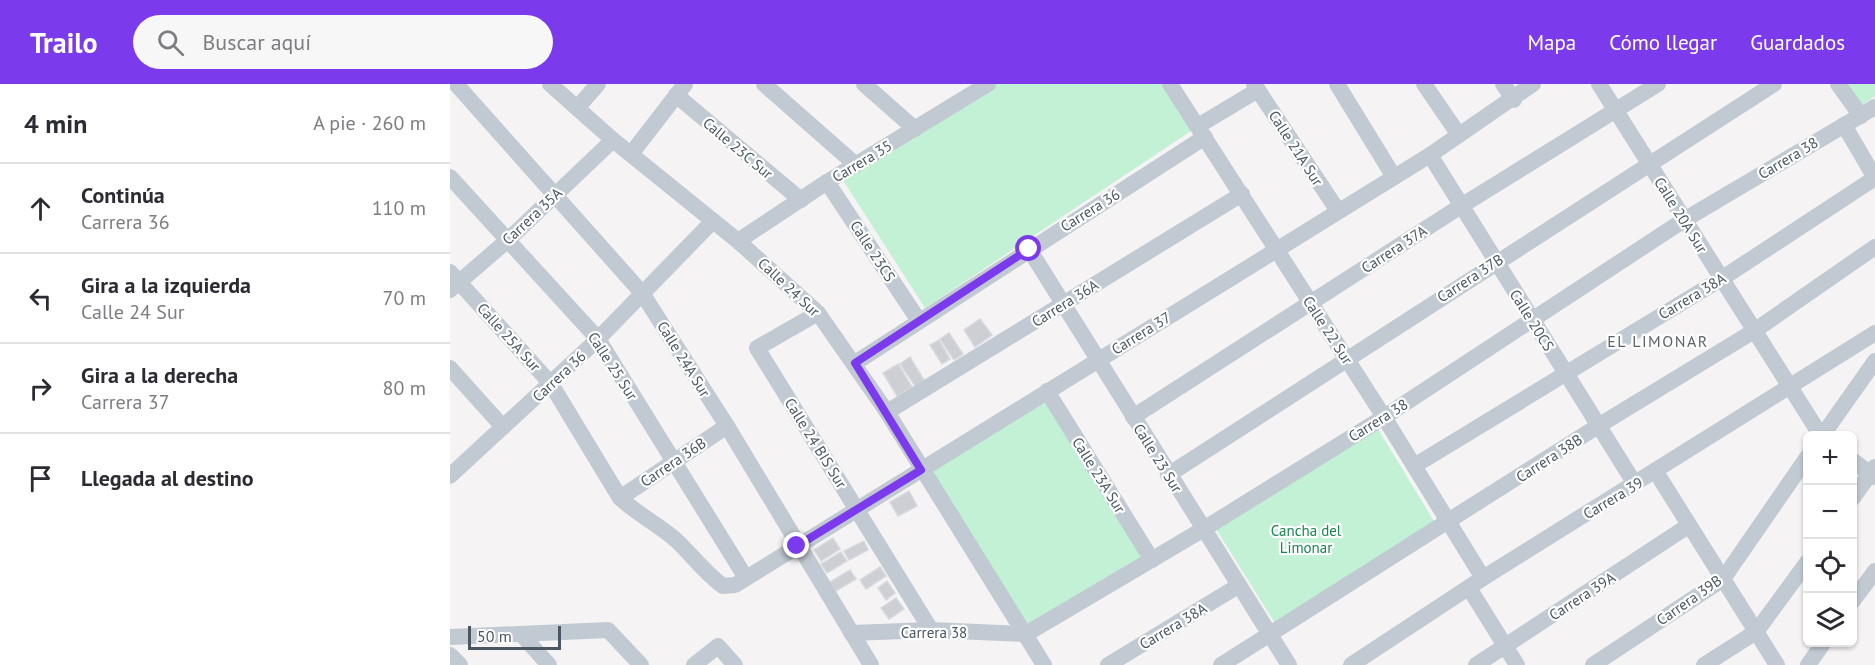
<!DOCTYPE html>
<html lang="es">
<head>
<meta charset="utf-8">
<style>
  :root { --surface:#fff; --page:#f7f7f7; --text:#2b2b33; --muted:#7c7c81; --line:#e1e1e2; --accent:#7c3aed }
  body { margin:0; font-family:"PT Sans",sans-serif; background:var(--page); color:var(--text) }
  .controls { position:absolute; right:18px; bottom:18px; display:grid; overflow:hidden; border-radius:9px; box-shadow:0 2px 4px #0004 }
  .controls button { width:54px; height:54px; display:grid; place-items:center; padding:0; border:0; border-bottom:2px solid var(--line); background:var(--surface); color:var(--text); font:30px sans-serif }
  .scale { position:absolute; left:18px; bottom:15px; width:93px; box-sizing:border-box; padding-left:6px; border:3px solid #4a5661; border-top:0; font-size:16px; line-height:21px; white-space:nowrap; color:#4a5661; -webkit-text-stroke:4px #fff; paint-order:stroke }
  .stop { position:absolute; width:18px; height:18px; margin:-14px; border:4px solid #7c3aed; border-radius:50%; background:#fff }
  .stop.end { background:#7c3aed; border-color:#fff; box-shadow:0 2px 6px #0008 }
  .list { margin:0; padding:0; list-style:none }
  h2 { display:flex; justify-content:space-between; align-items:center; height:78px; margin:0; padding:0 24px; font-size:26px }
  h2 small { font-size:20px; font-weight:400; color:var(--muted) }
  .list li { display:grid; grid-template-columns:39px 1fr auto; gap:18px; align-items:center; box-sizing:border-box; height:90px; padding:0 24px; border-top:2px solid var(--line) }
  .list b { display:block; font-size:22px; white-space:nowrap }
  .list p { margin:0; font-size:20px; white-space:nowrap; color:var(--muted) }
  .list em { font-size:20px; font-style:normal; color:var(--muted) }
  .icon { flex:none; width:33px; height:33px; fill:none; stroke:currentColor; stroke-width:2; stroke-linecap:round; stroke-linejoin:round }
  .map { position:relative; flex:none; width:1425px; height:581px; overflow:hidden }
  header { display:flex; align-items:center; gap:36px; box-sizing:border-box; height:84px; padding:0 30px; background:var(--accent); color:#fff }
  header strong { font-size:28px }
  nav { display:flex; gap:33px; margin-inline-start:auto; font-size:21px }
  .search { width:420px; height:54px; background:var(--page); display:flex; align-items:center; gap:15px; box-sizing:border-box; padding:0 21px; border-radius:33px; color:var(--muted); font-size:22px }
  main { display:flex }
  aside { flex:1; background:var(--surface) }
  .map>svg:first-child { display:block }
  .green { fill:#c3f1d5 }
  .building { fill:#cdcfd5; stroke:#d7d9de; stroke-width:1.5 }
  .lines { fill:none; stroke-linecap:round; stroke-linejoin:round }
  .minor { stroke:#c1cad2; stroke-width:16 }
  .route { stroke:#7c3aed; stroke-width:8 }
  .labels { text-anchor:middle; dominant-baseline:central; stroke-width:4.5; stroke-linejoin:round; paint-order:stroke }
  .street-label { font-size:15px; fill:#4a5661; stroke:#fff }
  .park-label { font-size:15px; fill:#17864f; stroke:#fff }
  .neighbourhood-label { font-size:16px; letter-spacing:1.5px; fill:#5f6368; stroke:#fff }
</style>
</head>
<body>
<header>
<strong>Trailo</strong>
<div class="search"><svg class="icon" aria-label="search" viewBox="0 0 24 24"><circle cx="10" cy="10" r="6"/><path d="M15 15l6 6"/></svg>Buscar aquí</div>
<nav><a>Mapa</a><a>Cómo llegar</a><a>Guardados</a></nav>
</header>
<main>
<aside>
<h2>4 min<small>A pie · 260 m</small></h2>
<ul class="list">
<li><svg class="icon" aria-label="ahead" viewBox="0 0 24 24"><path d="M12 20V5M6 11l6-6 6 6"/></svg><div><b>Continúa</b><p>Carrera 36</p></div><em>110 m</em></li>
<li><svg class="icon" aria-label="left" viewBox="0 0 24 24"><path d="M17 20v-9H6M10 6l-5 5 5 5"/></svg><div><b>Gira a la izquierda</b><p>Calle 24 Sur</p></div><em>70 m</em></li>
<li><svg class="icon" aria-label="right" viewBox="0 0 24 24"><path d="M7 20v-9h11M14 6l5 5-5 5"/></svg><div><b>Gira a la derecha</b><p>Carrera 37</p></div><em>80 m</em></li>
<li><svg class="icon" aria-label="arrive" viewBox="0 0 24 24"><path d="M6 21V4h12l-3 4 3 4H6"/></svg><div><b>Llegada al destino</b></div></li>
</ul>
</aside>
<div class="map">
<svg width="1425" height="581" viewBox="0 0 1425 581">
  <rect width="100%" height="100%" fill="#f5f3f3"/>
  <g class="green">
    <path d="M545 0H714L744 45 475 224 391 93Z"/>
    <path d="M1394 0H1425V12L1409 23Z"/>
    <path d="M596 313 696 473 576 544 477 388Z"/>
    <path d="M928 345 985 439 825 539 766 445Z"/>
  </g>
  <g class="building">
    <path d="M530 235 542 251 525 263 514 246Z"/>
    <path d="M499 249 513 270 504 276 490 255Z"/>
    <path d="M489 256 500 275 492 280 480 261Z"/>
    <path d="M460 273 474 296 465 302 450 280Z"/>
    <path d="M448 280 462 303 447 312 433 289Z"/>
    <path d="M459 407 467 422 448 432 440 418Z"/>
    <path d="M383 454 390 465 371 477 364 466Z"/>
    <path d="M414 457 418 466 399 476 394 467Z"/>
    <path d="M391 468 397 477 377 489 371 480Z"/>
    <path d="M430 483 436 492 416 505 410 496Z"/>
    <path d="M400 486 406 495 386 507 380 498Z"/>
    <path d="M437 497 445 509 436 516 428 504Z"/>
    <path d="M446 514 454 525 439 535 431 524Z"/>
  </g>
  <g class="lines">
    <g class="minor">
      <path d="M6 0 192 209 277 342 421 581"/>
      <path d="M100 0 163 56 288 157 368 229 437 328 594 581"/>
      <path d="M314 0 406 81"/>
      <path d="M414 0 465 45"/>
      <path d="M720 0 934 333 1033 494"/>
      <path d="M804 0 888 127"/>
      <path d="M887 0 944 93"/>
      <path d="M974 0 1009 51"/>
      <path d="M1053 0 1064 16"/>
      <path d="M1149 0 1371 352"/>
      <path d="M1388 0 1411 32"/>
      <path d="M226 11 351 116"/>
      <path d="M128 23 148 0"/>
      <path d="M1394 41 1425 94"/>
      <path d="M748 42 808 6"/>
      <path d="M181 70 235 0"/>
      <path d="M980 71 1185 400"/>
      <path d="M0 93 148 255 296 494"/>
      <path d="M377 98 469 237"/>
      <path d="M288 157 377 98 538 0"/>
      <path d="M579 165 839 581"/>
      <path d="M0 188 101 300 170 414C187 430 209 441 226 456 242 471 255 489 273 502L285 501 980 71 1083 0"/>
      <path d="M0 206 59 155 163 56"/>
      <path d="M368 229 307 264 481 546"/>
      <path d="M405 279 755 53"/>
      <path d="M0 284 53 343"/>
      <path d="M597 307 702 476"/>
      <path d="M437 328 792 110"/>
      <path d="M683 333 1011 122 1208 0"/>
      <path d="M1372 352 1425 277"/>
      <path d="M1402 376 1425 393"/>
      <path d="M964 382 1271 195 1425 94"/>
      <path d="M1206 388 1327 581"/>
      <path d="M718 391 1324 0"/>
      <path d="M0 392 148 255 263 137"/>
      <path d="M170 414 277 342"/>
      <path d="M1402 415 1425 383"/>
      <path d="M1019 504 1067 581"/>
      <path d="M1402 518 1425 487"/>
      <path d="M401 549 481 546 576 550 752 446 934 333 1234 136 1425 23"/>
      <path d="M72 551 99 581"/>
      <path d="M0 553 158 546 191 581"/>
      <path d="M0 571 10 581"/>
      <path d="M244 581 268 562 285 581"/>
      <path d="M658 581 788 502"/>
      <path d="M771 581 1148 342 1304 247 1425 163"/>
      <path d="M901 581 1033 494 1425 249"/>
      <path d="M1026 581 1238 442"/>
      <path d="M1143 581 1273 495 1358 372"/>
      <path d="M1254 581 1306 548 1358 477"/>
      <path d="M1358 581 1374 558"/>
    </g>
  </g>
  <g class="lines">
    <path class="route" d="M347 462 471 386 405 279 579 165"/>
  </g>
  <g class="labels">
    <g class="street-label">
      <text transform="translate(288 64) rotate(40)">Calle 23C Sur</text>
      <text transform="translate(846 64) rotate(57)">Calle 21A Sur</text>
      <text transform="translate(1338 74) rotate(-31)">Carrera 38</text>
      <text transform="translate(412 77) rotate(-31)">Carrera 35</text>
      <text transform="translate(640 126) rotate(-32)">Carrera 36</text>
      <text transform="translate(1231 131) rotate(58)">Calle 20A Sur</text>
      <text transform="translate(82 132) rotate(-43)">Carrera 35A</text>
      <text transform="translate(944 165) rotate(-33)">Carrera 37A</text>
      <text transform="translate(423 167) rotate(57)">Calle 23CS</text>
      <text transform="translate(1020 194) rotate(-33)">Carrera 37B</text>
      <text transform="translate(339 203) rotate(43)">Calle 24 Sur</text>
      <text transform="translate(1242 212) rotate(-31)">Carrera 38A</text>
      <text transform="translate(615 219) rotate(-32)">Carrera 36A</text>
      <text transform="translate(1082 236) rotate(58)">Calle 20CS</text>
      <text transform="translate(878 246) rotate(57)">Calle 22 Sur</text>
      <text transform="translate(691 249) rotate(-32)">Carrera 37</text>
      <text transform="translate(59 253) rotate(48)">Calle 25A Sur</text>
      <text transform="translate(234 275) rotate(58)">Calle 24A Sur</text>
      <text transform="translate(163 282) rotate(57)">Calle 25 Sur</text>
      <text transform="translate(109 292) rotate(-43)">Carrera 36</text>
      <text transform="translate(928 336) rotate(-32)">Carrera 38</text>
      <text transform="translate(366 359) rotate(58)">Calle 24 BIS Sur</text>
      <text transform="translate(708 374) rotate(58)">Calle 23 Sur</text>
      <text transform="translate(1099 374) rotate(-33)">Carrera 38B</text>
      <text transform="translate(223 378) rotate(-34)">Carrera 36B</text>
      <text transform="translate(649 391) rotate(58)">Calle 23A Sur</text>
      <text transform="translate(1163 414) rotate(-31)">Carrera 39</text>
      <text transform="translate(1132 512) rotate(-33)">Carrera 39A</text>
      <text transform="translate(1239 516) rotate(-35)">Carrera 39B</text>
      <text transform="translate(723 542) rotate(-31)">Carrera 38A</text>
      <text x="484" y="548">Carrera 38</text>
    </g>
    <g class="park-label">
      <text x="856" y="446">Cancha del<tspan x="856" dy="17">Limonar</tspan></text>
    </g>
    <g class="neighbourhood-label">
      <text x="1208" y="257">EL LIMONAR</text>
    </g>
  </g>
</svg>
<div class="controls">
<button>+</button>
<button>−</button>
<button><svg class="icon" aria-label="locate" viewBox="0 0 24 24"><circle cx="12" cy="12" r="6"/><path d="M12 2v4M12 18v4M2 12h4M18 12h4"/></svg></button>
<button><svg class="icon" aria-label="layers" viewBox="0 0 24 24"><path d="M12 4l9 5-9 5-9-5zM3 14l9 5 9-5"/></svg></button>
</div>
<div class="scale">50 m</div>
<div class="stop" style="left:579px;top:165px"></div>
<div class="stop end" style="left:347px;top:462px"></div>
</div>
</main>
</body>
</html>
